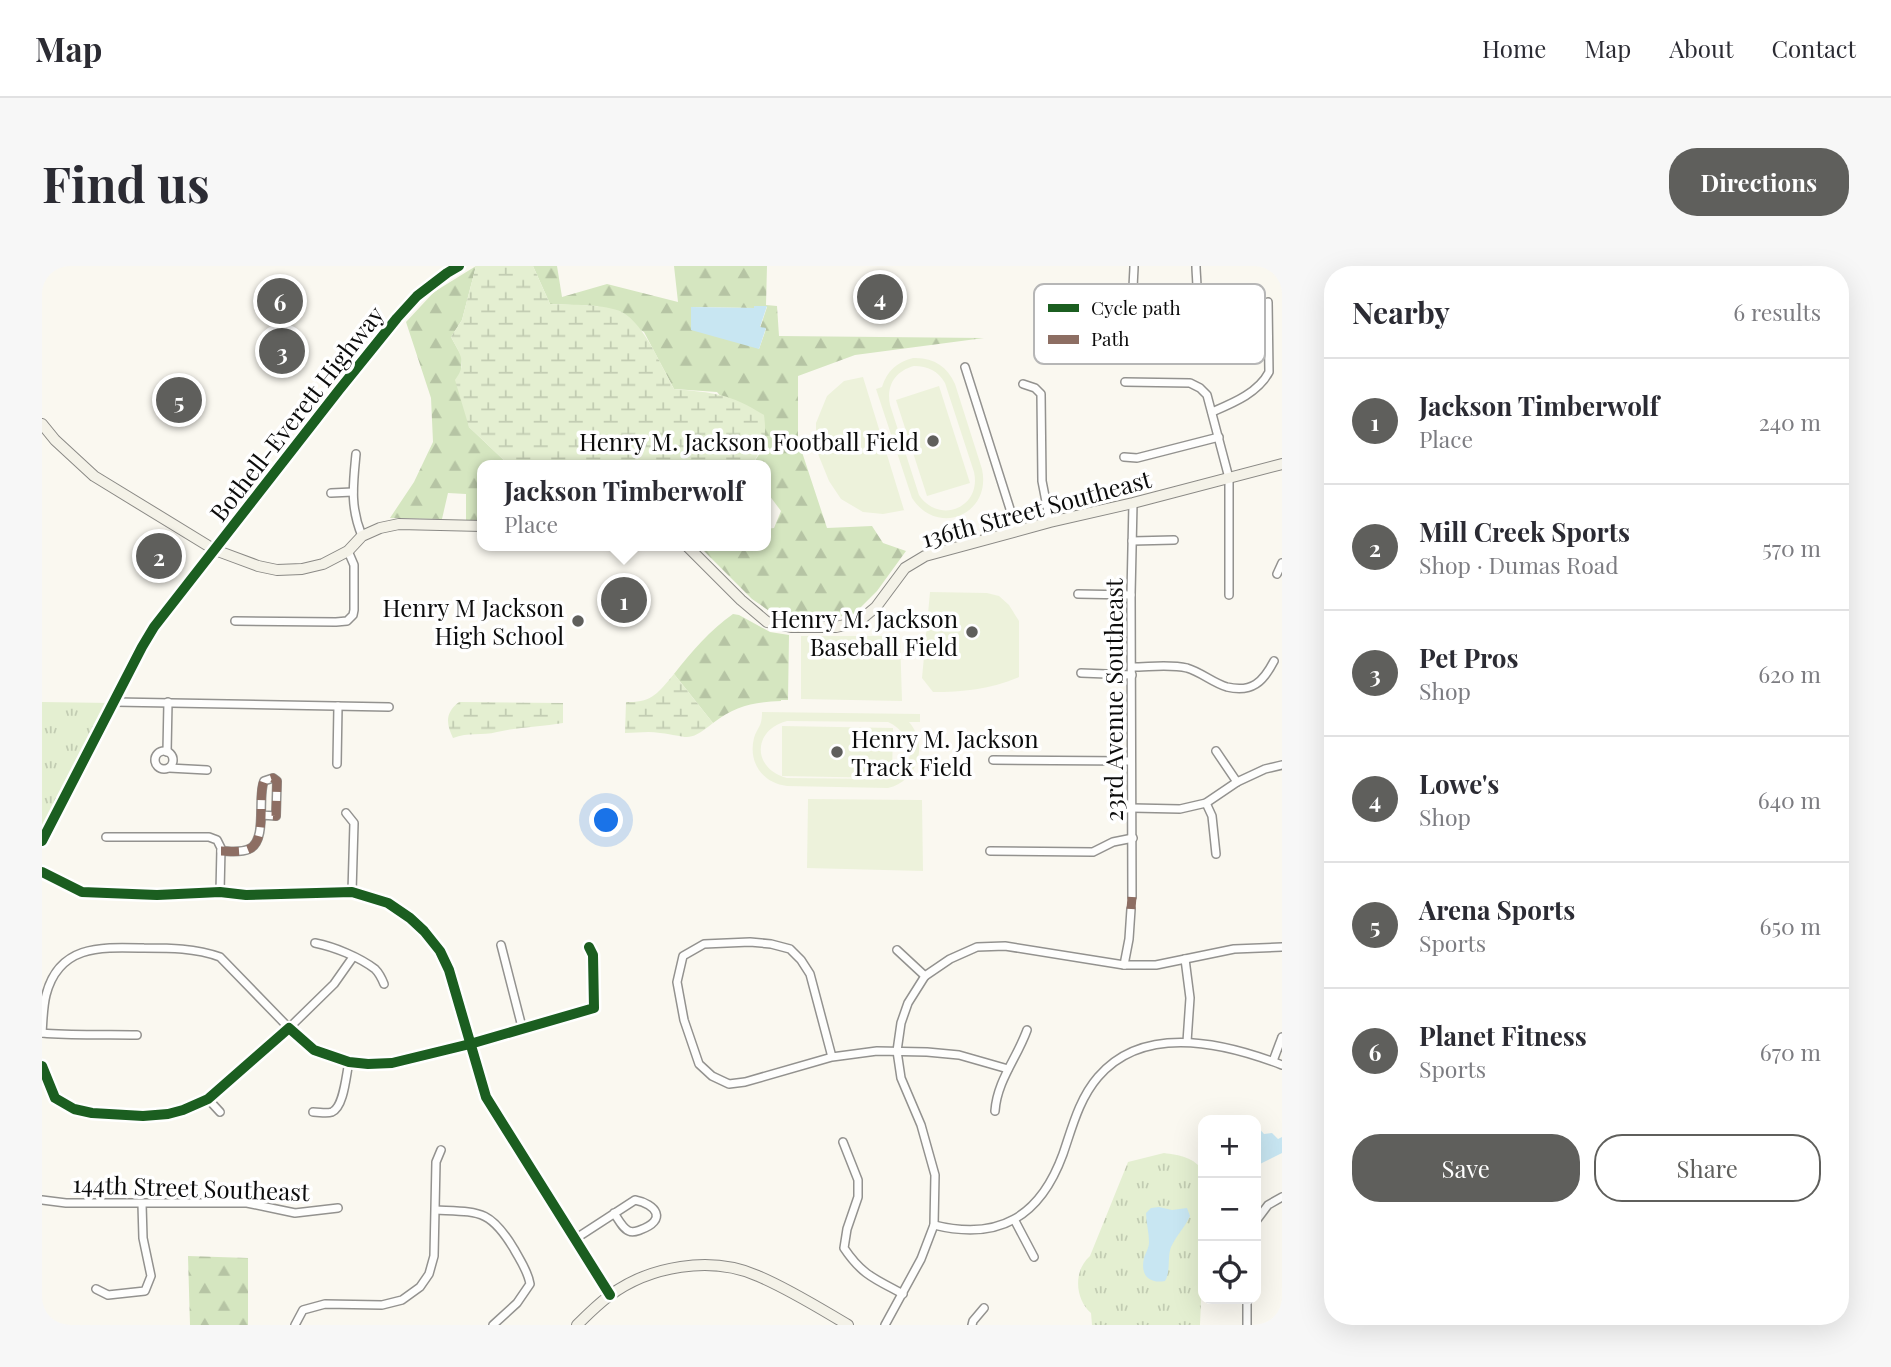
<!DOCTYPE html>
<html lang="en">
<head>
<meta charset="utf-8">
<style>
  :root { --surface:#fff; --page:#f7f7f7; --text:#2b2b33; --muted:#7c7c81; --line:#e1e1e2; --accent:#5f5f5c }
  body { margin:0; font-family:"Playfair Display",serif; background:var(--page); color:var(--text) }
  .controls { position:absolute; right:21px; bottom:21px; display:grid; overflow:hidden; border-radius:14px; box-shadow:0 7px 28px #0002 }
  .controls button { width:63px; height:63px; display:grid; place-items:center; padding:0; border:0; border-bottom:2px solid var(--line); background:var(--surface); color:var(--text); font:35px sans-serif }
  .you { position:absolute; left:565px; top:555px; width:24px; height:24px; margin:-18px; border:5px solid #fff; border-radius:50%; background:#1a73e8; box-shadow:0 0 0 10px #1a73e833 }
  .badge { display:grid; place-items:center; width:46px; height:46px; border-radius:50%; background:var(--accent); color:#fff; font-size:23px; font-weight:700 }
  .pin { position:absolute; translate:-50% -50%; border:4px solid #fff; box-shadow:0 2px 7px #0006 }
  .popup { position:absolute; left:435px; top:194px; width:294px; height:91px; box-sizing:border-box; display:grid; place-content:center; border-radius:14px; background:var(--surface); filter:drop-shadow(0 2px 5px #0005); font-size:23px; white-space:nowrap; color:var(--muted) }
  .popup b { font-size:26px; color:var(--text) }
  .popup::after { content:''; position:absolute; left:50%; top:100%; margin-left:-14px; border:14px solid transparent; border-top-color:var(--surface) }
  .list { margin:0; padding:0; list-style:none }
  h2 { display:flex; justify-content:space-between; align-items:center; height:91px; margin:0; padding:0 28px; font-size:30px }
  h2 small { font-size:23px; font-weight:400; color:var(--muted) }
  .list li { display:grid; grid-template-columns:46px 1fr auto; gap:21px; align-items:center; box-sizing:border-box; height:126px; padding:0 28px; border-top:2px solid var(--line) }
  .list b { display:block; font-size:26px; white-space:nowrap }
  .list p { margin:0; font-size:23px; white-space:nowrap; color:var(--muted) }
  .list em { font-size:23px; font-style:normal; color:var(--muted) }
  .actions { display:flex; gap:14px; padding:21px 28px }
  .actions a { flex:1; padding:16px 0; border:2px solid var(--accent); border-radius:28px; text-align:center; font-size:24px; color:var(--accent) }
  .actions .main { background:var(--accent); color:#fff }
  .icon { flex:none; width:38px; height:38px; fill:none; stroke:currentColor; stroke-width:2; stroke-linecap:round; stroke-linejoin:round }
  .map { position:relative; flex:none; width:1240px; height:1059px; overflow:hidden; border-radius:28px }
  header { display:flex; align-items:center; gap:42px; box-sizing:border-box; height:98px; padding:0 35px; background:var(--surface); border-bottom:2px solid var(--line) }
  header strong { font-size:33px }
  nav { display:flex; gap:38px; margin-inline-start:auto; font-size:24px }
  .intro { display:flex; align-items:center; justify-content:space-between; box-sizing:border-box; height:168px; padding:0 42px }
  h1 { margin:0; font-size:49px }
  .button { padding:18px 32px; border-radius:28px; background:var(--accent); color:#fff; font-size:24px; font-weight:700 }
  main { display:flex; gap:42px; padding:0 42px }
  aside { flex:1; background:var(--surface); border-radius:28px; box-shadow:0 7px 28px #0002 }
  .map>svg:first-child { display:block }
  .grass { fill:url(#grass-tufts) }
  .forest { fill:url(#forest-firs); fill-rule:evenodd }
  .wetland { fill:url(#wetland-marsh) }
  .pitch { fill:#edf2db; fill-rule:evenodd }
  .water { fill:#c8e6f2 }
  .lines { fill:none; stroke-linecap:round; stroke-linejoin:round }
  .street-casing { stroke:#93928f; stroke-width:10 }
  .secondary-casing { stroke:#8a8985; stroke-width:12 }
  .primary-casing { stroke:#80807c; stroke-width:13 }
  .street { stroke:#fefefd; stroke-width:7 }
  .secondary { stroke:#f4f2e8; stroke-width:10 }
  .primary { stroke:#ebe6d9; stroke-width:10 }
  .quiet { stroke:#8d6e63; stroke-width:9; stroke-dasharray:18 9; stroke-linecap:butt }
  .cycleway-casing { stroke:#fff; stroke-width:15 }
  .cycleway { stroke:#1b5e20; stroke-width:10 }
  .poi-dot { fill:#5f5f5c; stroke:#fff; stroke-width:2.5 }
  .labels { text-anchor:middle; dominant-baseline:central; stroke-width:7; stroke-linejoin:round; paint-order:stroke }
  .street-label { font-size:24px; fill:#0c0c0c; stroke:#fff }
  .poi-label { font-size:24px; fill:#0c0c0c; stroke:#fff; text-anchor:end }
  .key { fill:#fff; stroke:#b6b6b6; stroke-width:2 }
  .key-label { font-size:19px; fill:#0c0c0c }
</style>
</head>
<body>
<header>
<strong>Map</strong>
<nav><a>Home</a><a>Map</a><a>About</a><a>Contact</a></nav>
</header>
<div class="intro"><h1>Find us</h1><a class="button">Directions</a></div>
<main>
<div class="map">
<svg width="1240" height="1059" viewBox="0 0 1240 1059">
  <defs>
    <pattern id="grass-tufts" width="24" height="20" patternUnits="userSpaceOnUse" patternTransform="scale(1.75)"><rect width="24" height="20" fill="#e4efd1"/><path d="M3 7l-1-3M5 7V3M7 7l1-3M15 17l-1-3M17 17v-4M19 17l1-3" fill="none" stroke="#c2ccb2"/></pattern>
    <pattern id="forest-firs" width="22" height="20" patternUnits="userSpaceOnUse" patternTransform="scale(1.75)"><rect width="22" height="20" fill="#d5e6c0"/><path d="M5 1l3.5 6h-7zM16 11l3.5 6h-7z" fill="#b6c4a4"/></pattern>
    <pattern id="wetland-marsh" width="20" height="14" patternUnits="userSpaceOnUse" patternTransform="scale(1.75)"><rect width="20" height="14" fill="#e4efd1"/><path d="M1 5h8M5 5V1M11 12h8M15 12V8" fill="none" stroke="#c2ccb2"/></pattern>
  </defs>
  <rect width="100%" height="100%" fill="#faf8f0"/>
  <g class="grass">
    <path d="M0 436 70 437 0 571Z"/>
    <path d="M1122 887C1137 889 1153 891 1161 906V989L1158 1059H1050L1049 1047C1033 1033 1031 1005 1048 990L1086 896Z"/>
  </g>
  <g class="forest">
    <path d="M434 0 420 54 409 71 420 91 419 105 427 161 467 199H440V254H424V228L406 227 400 253 348 252 372 216 391 176 389 132 364 56 392 26Z"/>
    <path d="M491 0H515L520 31 565 18 636 36 632 0H725L724 39 735 40 737 70 942 72 813 89 756 110V174L785 262 830 260 841 277 864 285 835 325 812 348 784 353 736 351 710 333 657 280H724V263L732 262 739 245 724 225V199H710L722 181 675 126 632 123 602 66 555 40 508 38ZM713 40 725 41 718 62 724 63 717 83 650 41 712 42Z"/>
    <path d="M691 348 697 349 728 366 747 369 746 434H739V435C711 436 693 440 671 457L632 408C650 385 668 364 691 348Z"/>
    <path d="M146 990 206 992V1059H148Z"/>
  </g>
  <g class="wetland">
    <path d="M434 0H491L508 38C527 39 564 38 580 46 603 59 619 100 632 123 672 127 687 127 722 149 725 172 722 179 710 199H467L427 161 413 114C426 97 418 88 409 71L420 54Z"/>
    <path d="M632 408 671 457C645 478 647 470 618 467 606 465 595 467 583 467L584 436C610 437 616 427 632 408Z"/>
    <path d="M417 436 521 437V457C499 461 476 461 455 466 440 470 426 466 411 472 404 457 403 447 417 436Z"/>
  </g>
  <g class="pitch">
    <path d="M871 92C891 91 905 100 913 118L940 203C950 249 895 271 870 232L834 123 840 121C845 105 855 96 871 92ZM872 100C886 100 896 105 903 117L932 206C940 242 897 259 877 229L848 139C844 120 853 105 872 100Z"/>
    <path d="M821 111 862 244H863L841 248 821 246 799 233 787 215 774 183V157L785 130 802 115Z"/>
    <path d="M897 120 928 217 885 230 854 134Z"/>
    <path d="M888 326 945 327 957 330 967 339 977 355V411C949 423 921 426 891 426L880 412Z"/>
    <path d="M759 370H858L860 435 759 433Z"/>
    <path d="M720 446 878 448V456H867C887 479 876 515 846 522L745 520C720 517 706 496 712 472 716 460 720 461 720 446ZM745 455 846 456C871 467 878 499 850 510L851 462 740 460V510L847 512 837 513 745 512C710 503 710 464 745 455Z"/>
    <path d="M766 533 880 534 881 605 765 602Z"/>
  </g>
  <g class="water">
    <path d="M712 40H725L718 61 724 62 717 83 649 64V41L712 42Z"/>
    <path d="M1214 859 1222 868 1230 867 1236 873 1240 871V887L1214 900Z"/>
    <path d="M1117 941 1130 944 1145 942 1148 950C1143 961 1134 970 1129 981 1125 992 1129 1005 1123 1015 1107 1018 1098 1009 1102 992 1104 986 1107 982 1107 976 1107 966 1104 957 1104 947L1109 942Z"/>
  </g>
  <g class="lines">
    <g class="street-casing">
      <g id="street">
        <path d="M1092 0C1092 11 1089 28 1094 38 1095 39 1101 45 1102 45 1111 49 1149 48 1153 38 1157 28 1154 11 1154 0"/>
        <path d="M923 101 975 265"/>
        <path d="M1083 116 1148 117 1158 122 1165 129 1187 212V329"/>
        <path d="M981 118 993 122 999 128 1000 215 1008 256"/>
        <path d="M1170 146C1191 137 1216 127 1227 106L1226 36"/>
        <path d="M314 188C311 219 308 241 320 270"/>
        <path d="M1082 191 1095 192 1177 171"/>
        <path d="M289 227 311 226"/>
        <path d="M1090 275 1132 274"/>
        <path d="M1235 308 1240 297"/>
        <path d="M1036 328 1089 329"/>
        <path d="M193 355 294 356 305 355 311 349 312 344V299L306 285"/>
        <path d="M1090 401C1108 401 1128 398 1145 402 1159 406 1171 417 1185 421 1210 427 1221 416 1232 395"/>
        <path d="M1039 407 1090 409"/>
        <path d="M73 436 347 441"/>
        <circle cx="122" cy="494" r="9"/>
        <path d="M1174 485 1195 516"/>
        <path d="M125 486 126 436"/>
        <path d="M951 494 1089 495"/>
        <path d="M295 498 296 440"/>
        <path d="M127 502 165 504"/>
        <path d="M1164 537 1170 550 1174 588"/>
        <path d="M1090 542 1138 543 1164 537 1195 516 1223 503 1240 499"/>
        <path d="M304 547 312 557 310 626"/>
        <path d="M64 571H167L175 574 179 582 178 626"/>
        <path d="M179 585C187 585 199 587 207 583 226 575 215 530 222 515L231 512 235 515 234 550 219 549"/>
        <path d="M948 585 1051 586 1071 576 1091 572"/>
        <path d="M1090 631 1089 329 1091 237"/>
        <path d="M273 677C293 681 317 691 333 703 337 707 340 713 342 718"/>
        <path d="M459 679 480 761"/>
        <path d="M855 684 883 710 908 693 935 681 963 680 1082 699H1114L1192 683 1240 681"/>
        <path d="M1143 693 1148 732 1145 776"/>
        <path d="M1082 699 1087 673 1089 643"/>
        <path d="M0 767C1 754 1 741 4 729 17 678 60 681 102 682 128 682 153 682 178 691L247 762 292 718 311 691"/>
        <path d="M0 767C32 770 63 768 95 769"/>
        <path d="M790 791 768 708 759 694 748 683 729 678 708 676 662 678 641 690 635 716 642 754 657 798 670 810 687 818 703 816 790 791 835 785 885 786 917 789 966 803"/>
        <path d="M1231 795 1240 771"/>
        <path d="M0 800 13 832 32 843 50 847 101 850 126 848 141 844 166 833 247 762 272 784 307 796 326 798 350 797 428 778 552 742 551 689 547 681"/>
        <path d="M166 833 178 846"/>
        <path d="M953 845C955 815 975 792 985 764"/>
        <path d="M271 846C278 846 284 848 290 846 302 841 304 809 307 796"/>
        <path d="M801 876 816 914V931L805 963 802 982C820 1009 833 1013 861 1028"/>
        <path d="M0 934 24 937H205L253 947 296 942"/>
        <path d="M394 944C437 946 448 943 472 983 478 994 486 1005 488 1018L475 1037 451 1059"/>
        <path d="M973 955 992 991"/>
        <path d="M1214 955 1226 939 1240 931"/>
        <path d="M892 959C957 975 998 951 1021 888 1030 862 1037 833 1056 811 1102 757 1183 777 1240 799"/>
        <path d="M533 973 593 934C614 938 626 954 598 964 595 965 591 967 587 965 581 963 576 953 572 947"/>
        <path d="M54 1023 66 1029 103 1025 109 1010 101 972 100 938"/>
        <path d="M253 1059 261 1044 283 1038 340 1039 360 1034 378 1021 387 1008 392 990 394 896 399 884"/>
        <path d="M843 1059 879 993 892 959 893 909 879 859 859 812 855 785 859 757 866 737 883 710"/>
        <path d="M930 1059 931 1055 942 1042"/>
        <path d="M1205 1059V1033"/>
      </g>
    </g>
    <g class="secondary-casing">
      <g id="secondary">
        <path d="M0 158 13 174 52 210 173 284 216 300 235 304 260 303 281 298 306 285 320 270 338 262 357 258 440 260"/>
        <path d="M645 280 699 334 725 356 749 361H794L816 356 834 341 863 302 883 290 1008 256 1091 237 1240 198"/>
        <path d="M0 606 40 626 115 629 178 626 204 629 310 626 346 637 368 652 382 665 398 685 407 704 444 831 568 1029"/>
        <path d="M535 1059C545 1049 555 1039 567 1030 607 1000 669 989 716 1010 747 1023 777 1042 806 1059"/>
      </g>
    </g>
    <g class="primary-casing">
      <path id="primary" d="M0 575 100 381 112 361 297 124 355 52 375 30 405 7 417 0"/>
    </g>
    <use href="#street" class="street"/>
    <use href="#secondary" class="secondary"/>
    <use href="#primary" class="primary"/>
    <g class="quiet">
      <path d="M179 585C187 585 199 587 207 583 226 575 215 530 222 515L231 512 235 515 234 550 219 549"/>
      <path d="M1089 643 1090 631"/>
    </g>
    <g class="cycleway-casing">
      <g id="cycleway">
        <path d="M0 575 100 381 112 361 297 124 355 52 375 30 405 7 417 0"/>
        <path d="M0 606 40 626 115 629 178 626 204 629 310 626 346 637 368 652 382 665 398 685 407 704 444 831 568 1029"/>
        <path d="M0 800 13 832 32 843 50 847 101 850 126 848 141 844 166 833 247 762 272 784 307 796 326 798 350 797 428 778 552 742 551 689 547 681"/>
      </g>
    </g>
    <use href="#cycleway" class="cycleway"/>
  </g>
  <g class="poi-dot">
    <circle cx="891" cy="175" r="7"/>
    <circle cx="536" cy="355" r="7"/>
    <circle cx="930" cy="366" r="7"/>
    <circle cx="795" cy="486" r="7"/>
  </g>
  <g class="labels">
    <g class="street-label">
      <text transform="translate(254 147) rotate(-52)">Bothell-Everett Highway</text>
      <text transform="translate(994 242) rotate(-15)">136th Street Southeast</text>
      <text transform="translate(1071 434) rotate(-90)">23rd Avenue Southeast</text>
      <text transform="translate(149 921) rotate(2)">144th Street Southeast</text>
    </g>
    <g class="poi-label">
      <text x="877" y="175">Henry M. Jackson Football Field</text>
      <text x="522" y="341">Henry M Jackson<tspan x="522" dy="28">High School</tspan></text>
      <text x="916" y="352">Henry M. Jackson<tspan x="916" dy="28">Baseball Field</tspan></text>
      <text x="809" y="472" text-anchor="start">Henry M. Jackson<tspan x="809" dy="28">Track Field</tspan></text>
    </g>
  </g>
  <rect x="992" y="18" width="231" height="80" rx="10" class="key"/>
  <rect x="1006" y="38" width="31" height="8" fill="#1b5e20"/>
  <rect x="1006" y="69" width="31" height="9" fill="#8d6e63"/>
  <g class="key-label">
    <text x="1049" y="49">Cycle path</text>
    <text x="1049" y="80">Path</text>
  </g>
</svg>
<div class="controls">
<button>+</button>
<button>−</button>
<button><svg class="icon" aria-label="locate" viewBox="0 0 24 24"><circle cx="12" cy="12" r="6"/><path d="M12 2v4M12 18v4M2 12h4M18 12h4"/></svg></button>
</div>
<div class="you"></div>
<div class="pin badge" style="left:582px;top:334px">1</div>
<div class="popup"><b>Jackson Timberwolf</b>Place</div>
<div class="pin badge" style="left:117px;top:290px">2</div>
<div class="pin badge" style="left:240px;top:85px">3</div>
<div class="pin badge" style="left:838px;top:31px">4</div>
<div class="pin badge" style="left:137px;top:134px">5</div>
<div class="pin badge" style="left:238px;top:35px">6</div>
</div>
<aside>
<h2>Nearby<small>6 results</small></h2>
<ul class="list">
<li><span class="badge">1</span><div><b>Jackson Timberwolf</b><p>Place</p></div><em>240 m</em></li>
<li><span class="badge">2</span><div><b>Mill Creek Sports</b><p>Shop · Dumas Road</p></div><em>570 m</em></li>
<li><span class="badge">3</span><div><b>Pet Pros</b><p>Shop</p></div><em>620 m</em></li>
<li><span class="badge">4</span><div><b>Lowe's</b><p>Shop</p></div><em>640 m</em></li>
<li><span class="badge">5</span><div><b>Arena Sports</b><p>Sports</p></div><em>650 m</em></li>
<li><span class="badge">6</span><div><b>Planet Fitness</b><p>Sports</p></div><em>670 m</em></li>
</ul>
<div class="actions"><a class="main">Save</a><a>Share</a></div>
</aside>
</main>
</body>
</html>
